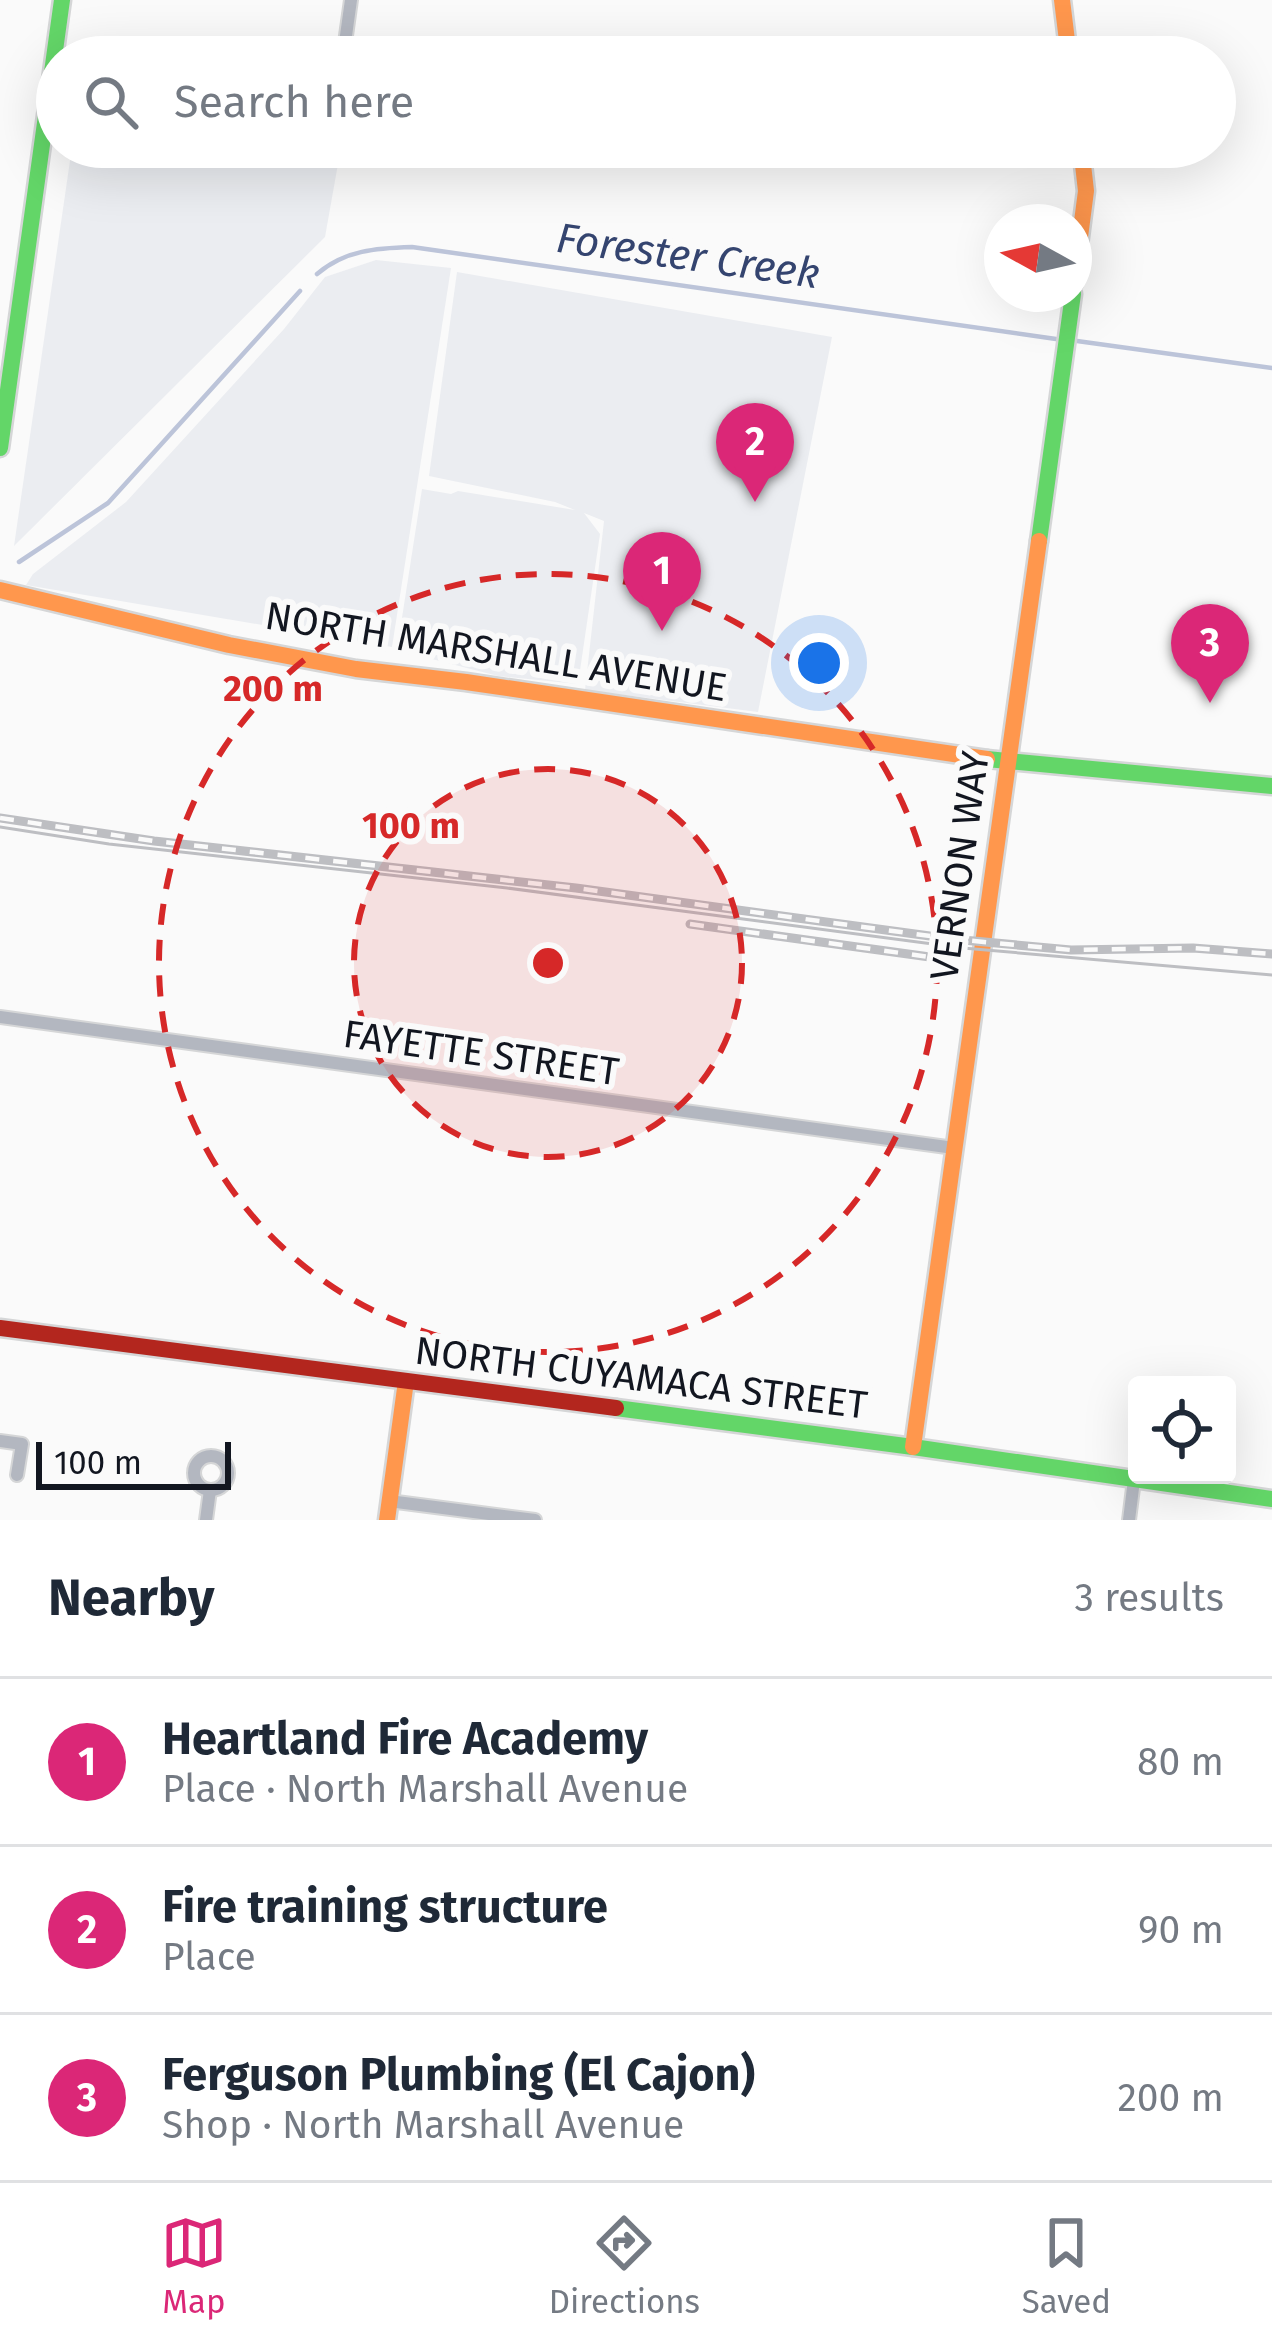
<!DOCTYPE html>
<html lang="en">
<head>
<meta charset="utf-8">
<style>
  :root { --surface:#fff; --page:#f6f6f7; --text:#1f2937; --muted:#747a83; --line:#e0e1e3; --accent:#db2777 }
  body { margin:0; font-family:"Fira Sans",sans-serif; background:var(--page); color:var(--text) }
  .controls { position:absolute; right:36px; bottom:36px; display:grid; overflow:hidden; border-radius:12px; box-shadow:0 12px 48px #0002 }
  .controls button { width:108px; height:108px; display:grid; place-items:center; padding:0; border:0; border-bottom:3px solid var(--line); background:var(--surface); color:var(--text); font:60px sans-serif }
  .compass { position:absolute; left:984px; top:204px; width:108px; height:108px; border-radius:50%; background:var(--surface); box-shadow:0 12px 48px #0002; rotate:278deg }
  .scale { position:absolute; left:36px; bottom:30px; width:195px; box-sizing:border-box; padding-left:12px; border:6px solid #121620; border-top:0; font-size:33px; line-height:42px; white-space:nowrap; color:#121620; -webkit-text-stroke:9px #fafafa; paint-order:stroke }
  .you { position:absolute; left:819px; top:663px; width:42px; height:42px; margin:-30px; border:9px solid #fff; border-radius:50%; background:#1a73e8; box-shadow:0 0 0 18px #1a73e833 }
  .badge { display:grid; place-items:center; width:78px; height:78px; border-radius:50%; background:var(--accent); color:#fff; font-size:39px; font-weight:700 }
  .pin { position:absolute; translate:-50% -99px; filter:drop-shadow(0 3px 6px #0008) }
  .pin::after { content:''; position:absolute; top:63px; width:42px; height:36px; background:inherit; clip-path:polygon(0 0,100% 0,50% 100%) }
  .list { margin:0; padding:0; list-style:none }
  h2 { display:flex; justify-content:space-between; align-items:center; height:156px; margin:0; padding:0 48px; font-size:51px }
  h2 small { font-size:39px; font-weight:400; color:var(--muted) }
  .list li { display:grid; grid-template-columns:78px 1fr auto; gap:36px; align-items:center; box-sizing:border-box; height:168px; padding:0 48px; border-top:3px solid var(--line) }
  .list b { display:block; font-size:45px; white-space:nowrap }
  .list p { margin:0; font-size:39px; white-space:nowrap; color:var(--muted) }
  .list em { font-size:39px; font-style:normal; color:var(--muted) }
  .icon { flex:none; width:66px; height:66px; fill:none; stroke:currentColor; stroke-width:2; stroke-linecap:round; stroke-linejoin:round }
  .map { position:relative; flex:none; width:1272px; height:1520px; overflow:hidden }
  .search { position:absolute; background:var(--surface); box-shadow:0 12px 48px #0002; left:36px; right:36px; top:36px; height:132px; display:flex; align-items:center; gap:30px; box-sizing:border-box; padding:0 42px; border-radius:66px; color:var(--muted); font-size:45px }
  .sheet { height:660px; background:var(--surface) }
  nav { display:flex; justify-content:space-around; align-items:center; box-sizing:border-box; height:168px; border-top:3px solid var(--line); background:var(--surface); font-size:33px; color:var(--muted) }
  nav a { display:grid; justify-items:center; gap:6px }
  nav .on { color:var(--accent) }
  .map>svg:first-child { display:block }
  .built { fill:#ebedf1 }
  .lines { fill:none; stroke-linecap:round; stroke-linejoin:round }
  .stream { stroke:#bcc4d9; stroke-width:4.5 }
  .street-casing { stroke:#d5d6d7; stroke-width:16 }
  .fast-casing { stroke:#d5d6d7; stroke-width:21 }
  .slow-casing { stroke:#d5d6d7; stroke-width:21 }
  .jam-casing { stroke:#d5d6d7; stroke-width:21 }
  .street { stroke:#b3b7c0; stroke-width:12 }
  .fast { stroke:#63d668; stroke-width:16 }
  .slow { stroke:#ff974d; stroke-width:16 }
  .jam { stroke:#b3261e; stroke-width:16 }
  .tram { stroke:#bdbec2; stroke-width:3 }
  .rail-casing { stroke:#bdbec2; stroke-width:9 }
  .rail { stroke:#fafafa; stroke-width:4.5; stroke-dasharray:14; stroke-linecap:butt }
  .ring { fill:none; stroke:#d62828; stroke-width:6; stroke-dasharray:21 15 }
  .labels { text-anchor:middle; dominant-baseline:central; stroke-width:12; stroke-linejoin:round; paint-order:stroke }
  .street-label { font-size:39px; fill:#121620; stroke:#fafafa }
  .water-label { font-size:42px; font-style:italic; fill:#34446f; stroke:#fafafa }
  .centre { fill:#d62828; stroke:#fafafa; stroke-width:6 }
  .ring-label { font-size:36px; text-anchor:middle; font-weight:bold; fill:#d62828; stroke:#fafafa; stroke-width:12; stroke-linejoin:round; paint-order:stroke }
</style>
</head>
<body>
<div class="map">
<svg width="1272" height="1520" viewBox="0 0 1272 1520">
  <rect width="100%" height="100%" fill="#fafafa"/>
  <g class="built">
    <path d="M72 147H341L325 237 14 546Z"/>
    <path d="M376 260 451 268 392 647 26 585 33 574 126 502 284 329 325 277Z"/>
    <path d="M457 272 832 337 758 712 585 690 604 521 584 513 600 534 578 684 498 676 397 650 422 489 451 494 458 491 575 510 555 502 429 476Z"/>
  </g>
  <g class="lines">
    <g class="stream">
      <path d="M317 274C345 250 377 248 412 247L1056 339"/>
      <path d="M1077 341 1272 368"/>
      <path d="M19 562 108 503 300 291"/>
    </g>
    <g class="street-casing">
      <g id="street">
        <path d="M343 57 351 0"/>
        <path d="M0 1017 954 1148"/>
        <path d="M0 1441 22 1444 17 1475"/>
        <circle cx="211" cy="1473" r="17"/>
        <path d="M389 1501 535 1520"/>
        <path d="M206 1520 210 1490"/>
        <path d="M1129 1520 1134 1480"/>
      </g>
    </g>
    <g class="fast-casing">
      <g id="fast">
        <path d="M0 448 62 0"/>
        <path d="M1039 541 1073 294"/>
        <path d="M987 759 1272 786"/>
        <path d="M616 1408 913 1447 1272 1499"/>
      </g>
    </g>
    <g class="slow-casing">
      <g id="slow">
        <path d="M1062 0 1069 57"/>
        <path d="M1074 283 1086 191 1081 147"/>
        <path d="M0 590 229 645 356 669 466 682 987 759"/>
        <path d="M913 1447 1039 541"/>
        <path d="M387 1520 406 1381"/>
      </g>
    </g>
    <g class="jam-casing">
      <path id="jam" d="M0 1328 616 1408"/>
    </g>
    <use href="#street" class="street"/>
    <use href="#fast" class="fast"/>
    <use href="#slow" class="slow"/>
    <use href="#jam" class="jam"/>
    <path class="tram" d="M0 827 109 844 507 888 963 948 1272 975"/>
    <g class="rail-casing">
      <g id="rail">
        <path d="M0 818 154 841 576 888 952 939 1071 950 1193 948 1272 954"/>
        <path d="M690 924 937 958"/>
      </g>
    </g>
    <use href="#rail" class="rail"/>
  </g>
  <circle cx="548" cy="963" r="194" fill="#d62828" fill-opacity=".12"/>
  <g class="ring">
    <circle cx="548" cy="963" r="194"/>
    <circle cx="548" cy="963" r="389"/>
  </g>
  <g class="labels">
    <g class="street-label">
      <text transform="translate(496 652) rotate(9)">NORTH MARSHALL AVENUE</text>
      <text transform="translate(960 866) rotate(-82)">VERNON WAY</text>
      <text transform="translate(481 1053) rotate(8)">FAYETTE STREET</text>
      <text transform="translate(641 1378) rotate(7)">NORTH CUYAMACA STREET</text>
    </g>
    <g class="water-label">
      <text transform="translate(688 256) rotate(8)">Forester Creek</text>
    </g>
  </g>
  <circle cx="548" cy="963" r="18" class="centre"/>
  <g class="ring-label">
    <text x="273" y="701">200 m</text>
    <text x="411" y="838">100 m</text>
  </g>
</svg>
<div class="controls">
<button><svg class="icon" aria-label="locate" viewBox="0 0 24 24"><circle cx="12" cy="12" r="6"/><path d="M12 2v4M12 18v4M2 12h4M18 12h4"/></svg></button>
</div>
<svg class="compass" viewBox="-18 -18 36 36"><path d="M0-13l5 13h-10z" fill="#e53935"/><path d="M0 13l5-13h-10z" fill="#747a83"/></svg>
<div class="scale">100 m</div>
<div class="you"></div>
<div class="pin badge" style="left:662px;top:631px">1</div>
<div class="pin badge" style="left:755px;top:502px">2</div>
<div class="pin badge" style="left:1210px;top:703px">3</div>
<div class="search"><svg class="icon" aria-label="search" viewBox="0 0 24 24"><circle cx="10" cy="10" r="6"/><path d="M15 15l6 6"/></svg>Search here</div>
</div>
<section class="sheet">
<h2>Nearby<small>3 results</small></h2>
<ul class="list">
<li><span class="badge">1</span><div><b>Heartland Fire Academy</b><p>Place · North Marshall Avenue</p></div><em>80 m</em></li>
<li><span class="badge">2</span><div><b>Fire training structure</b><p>Place</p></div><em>90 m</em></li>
<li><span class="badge">3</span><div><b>Ferguson Plumbing (El Cajon)</b><p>Shop · North Marshall Avenue</p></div><em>200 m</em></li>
</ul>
</section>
<nav>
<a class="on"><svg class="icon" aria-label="map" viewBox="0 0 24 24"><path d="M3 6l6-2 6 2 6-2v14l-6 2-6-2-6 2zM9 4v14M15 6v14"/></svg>Map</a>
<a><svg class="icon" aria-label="directions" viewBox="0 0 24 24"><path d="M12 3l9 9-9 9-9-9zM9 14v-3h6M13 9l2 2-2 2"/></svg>Directions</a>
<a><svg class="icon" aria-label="saved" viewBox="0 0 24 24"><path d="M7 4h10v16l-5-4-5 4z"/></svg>Saved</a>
</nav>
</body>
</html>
